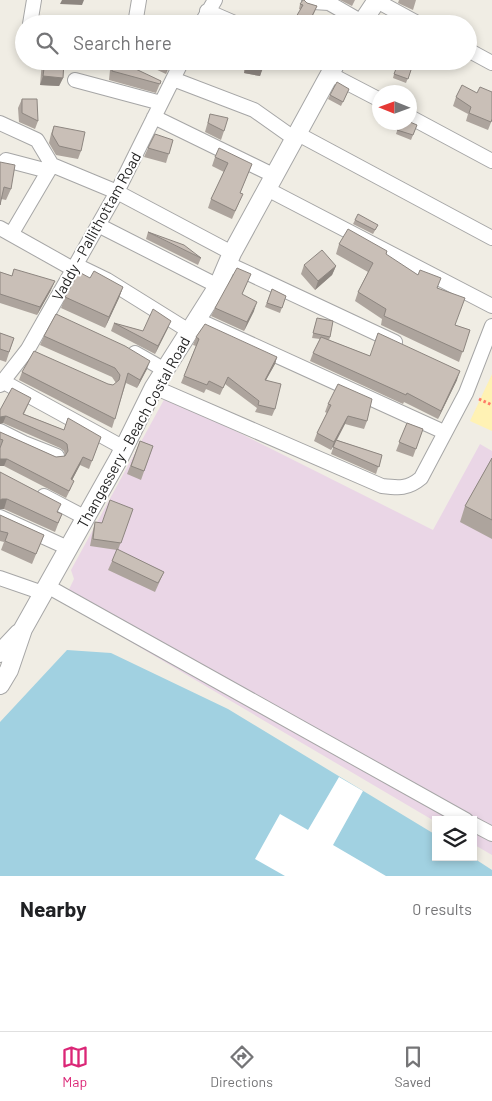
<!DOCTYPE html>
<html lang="en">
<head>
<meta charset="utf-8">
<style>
  :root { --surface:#fff; --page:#f6f6f6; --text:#202124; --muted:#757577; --line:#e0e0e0; --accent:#db2777 }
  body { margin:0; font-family:Barlow,sans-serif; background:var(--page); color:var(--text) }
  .controls { position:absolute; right:15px; bottom:15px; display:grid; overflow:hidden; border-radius:0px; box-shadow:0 2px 8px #0003 }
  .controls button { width:45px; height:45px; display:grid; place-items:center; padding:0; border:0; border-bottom:1px solid var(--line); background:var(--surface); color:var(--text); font:25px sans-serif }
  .compass { position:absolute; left:372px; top:85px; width:45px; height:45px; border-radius:50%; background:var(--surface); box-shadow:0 2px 8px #0003; rotate:271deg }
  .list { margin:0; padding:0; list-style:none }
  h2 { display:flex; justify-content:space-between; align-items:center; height:65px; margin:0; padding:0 20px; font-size:21px }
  h2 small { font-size:16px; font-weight:400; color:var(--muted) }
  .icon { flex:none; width:28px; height:28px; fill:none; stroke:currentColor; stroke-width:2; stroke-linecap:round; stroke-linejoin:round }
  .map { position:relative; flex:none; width:492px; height:876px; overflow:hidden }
  .search { position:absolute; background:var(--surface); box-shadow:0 2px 8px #0003; left:15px; right:15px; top:15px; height:55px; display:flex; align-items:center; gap:12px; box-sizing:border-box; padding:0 18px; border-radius:28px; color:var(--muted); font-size:19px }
  .sheet { height:155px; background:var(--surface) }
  nav { display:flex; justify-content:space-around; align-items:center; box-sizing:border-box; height:70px; border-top:1px solid var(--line); background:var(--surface); font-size:14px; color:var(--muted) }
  nav a { display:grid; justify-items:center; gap:2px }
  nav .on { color:var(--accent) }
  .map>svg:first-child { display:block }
  .industrial { fill:#ead6e6 }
  .sand { fill:#fff2b4 }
  .water { fill:#a1d1e1 }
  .pier { fill:#fff }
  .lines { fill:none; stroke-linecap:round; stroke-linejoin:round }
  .minor-casing { stroke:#a6a6a6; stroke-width:16 }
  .tertiary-casing { stroke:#a6a6a6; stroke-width:20 }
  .path { stroke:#ff7b67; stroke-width:3; stroke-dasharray:2.5 2.5; stroke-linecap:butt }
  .minor { stroke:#fff; stroke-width:14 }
  .tertiary { stroke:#fff; stroke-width:18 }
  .wall { fill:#ada49d }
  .shaded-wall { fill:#8d8680 }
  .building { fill:#c9bfb7; stroke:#8d8680 }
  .labels { text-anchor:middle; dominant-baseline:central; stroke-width:4; stroke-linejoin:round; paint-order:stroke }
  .street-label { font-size:15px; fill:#1f1f1f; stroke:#fff }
</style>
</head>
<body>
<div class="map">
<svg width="492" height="876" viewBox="0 0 492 876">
  <rect width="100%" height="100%" fill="#f0ede4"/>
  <path class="industrial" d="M166,396L433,530L480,444L492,451V855L473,844V820H436V822L63,602L74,579L71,570Z"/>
  <path class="sand" d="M492,374V431L470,421Z"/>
  <path class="water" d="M67,650L111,653L228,709L436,835V857H472L492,870V876H0V722Z"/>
  <path class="pier" d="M339,777L363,791L333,845L386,876H285L255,859L280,814L308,830Z"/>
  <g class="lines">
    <defs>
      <path id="minor" d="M309,0L313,2L329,3L362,22
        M377,1L419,24
        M207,11L237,24
        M30,24L34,0
        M135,24L139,0
        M201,24L215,0
        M468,50L492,63
        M330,74L380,100
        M173,79L254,110L295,139
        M75,80L161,103
        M154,117L275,176
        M410,117L492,161
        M0,123L37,140L52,165L12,233
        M298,134L492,238
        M52,165L117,192L232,253
        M0,167L6,160L48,171
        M267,189L492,306
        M98,225L218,286
        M0,228L73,269
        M76,265L107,280L189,331
        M235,267L395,342
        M196,319L444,432
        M135,353L165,370
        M2,381L124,448
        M0,385L28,349L117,192L182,61
        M154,387L382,486C399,488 408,489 421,478L466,393L492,326
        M0,431L24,443L57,456
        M44,496L86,518
        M0,517L68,548
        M0,578L43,593
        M47,586L466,820
        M473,824L492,834"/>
      <path id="tertiary" d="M361,24L377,0
        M0,653L19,633
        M0,685L9,670L23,629L119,458L154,387L218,286L232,253L337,61"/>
    </defs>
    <use href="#minor" class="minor-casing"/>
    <use href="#tertiary" class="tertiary-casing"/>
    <path class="path" d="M479,399L492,405"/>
    <use href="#minor" class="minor"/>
    <use href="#tertiary" class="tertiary"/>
  </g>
  <path class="wall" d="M340,0H355L352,6Z
    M399,0H416L413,10L398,3Z
    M307,3L317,6L315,11L309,24H298L295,22L301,10L299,9L300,4Z
    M42,61H64L63,78L59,86L40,85Z
    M155,61H172L166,74L153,68Z
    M221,61H264L260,76L244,73V70L220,63Z
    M414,61L406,83L393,78L394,74Z
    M113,62L161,81L156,93L109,80L110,70Z
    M462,85L492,120L488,130L466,121L468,114L453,106L456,97Z
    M349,89L341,106L328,99L330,95Z
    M22,99L38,121L35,129L19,122L18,108Z
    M210,114L224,131L221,140L205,132Z
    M400,122L417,125L411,140L396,134Z
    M54,126L81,151L78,159L56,155L49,143L51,134Z
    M173,140L166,163L144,157L148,148Z
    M215,157L252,164L240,193L239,203L232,219L208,208L211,199L224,172L212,166Z
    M0,162L11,189L6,200L1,199L0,205Z
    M355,220L378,225L373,234L353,224Z
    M148,232L201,258L198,265L146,239Z
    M339,244L387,251L386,255L438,288L455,325L470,330L459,362L381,325L382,319L355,301L358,292L368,272L336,254Z
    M304,265L336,266L332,275L315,290L301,274Z
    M14,269L51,290L37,315L0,303V272L12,276Z
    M90,278L123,287L119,298L105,328L61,308L65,297Z
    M247,283L242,294L254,311L244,331L211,316L215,308Z
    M272,289L286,296L280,313L265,307Z
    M317,318L330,337L329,340L370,356L457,380L438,419L404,402L403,404L310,361L313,353L320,339L312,338Z
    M114,323L143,331L168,328L155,354L111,331Z
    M0,333L14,338L6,362L0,360Z
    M44,336L147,369L137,388L126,383L112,428L19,380L22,372L113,385L116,383L112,377L40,345Z
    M196,337L277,357L275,364L266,380L275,409L272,416L255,412L257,408L225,384L220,395L206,389L204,393L181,383L196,346L193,345Z
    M31,398L24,414L64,430L101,437L89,469L80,465L72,480L71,488L66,498L4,466H0V432L56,457L65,456L64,451L60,448L3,423L0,424V410Z
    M328,404L367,421L364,429L345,424L337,440L382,455L376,474L331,454L334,445L331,450L314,441L317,433L327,413L325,412Z
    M407,423L423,429L413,457L396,451Z
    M140,441L153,446L141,480L127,474Z
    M492,458V539L460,522L465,506Z
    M0,472L58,512L62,514L55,532L4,509H0Z
    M133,509L118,550L164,572L155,592L108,570L117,550L90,546L93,530L95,522L102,523Z
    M0,515L44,535L32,564L1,550L4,542L0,541Z"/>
  <path class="shaded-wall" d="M62,0H84L82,5L60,4Z
    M247,66L263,68L260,76L244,73Z
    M43,76L63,78L59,86L40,85Z
    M336,266L332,275L315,290L318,281Z
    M55,281L51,290L37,315L40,307Z
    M123,287L119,298L105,328L109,317Z
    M257,302L254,311L244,331L247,322Z
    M171,321L168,328L155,354L158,346Z
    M277,357L275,364L262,387L265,380Z
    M150,361L147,369L137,388L140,380Z
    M460,371L457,380L438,419L441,411Z
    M6,416L3,423L0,424V417Z
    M348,416L345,424L331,450L334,442Z
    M83,457L80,465L69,486L71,479Z
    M0,459H7L4,466H0Z
    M2,499H7L4,509H0V500Z"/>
  <path class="building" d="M303,0H304L307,3L317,6L308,24L296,17L303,5L300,4Z
    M220,17L235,24H218Z
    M45,61H64L63,78L43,76Z
    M155,61H171L167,70L154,64Z
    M245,61H264L263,68L247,66V62Z
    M399,61H414L408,79L394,74Z
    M113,62L123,63L161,81L160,84L112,71Z
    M337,82L349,89L343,102L330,95Z
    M462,85L477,93L480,87L492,92V119L491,122L469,113L471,107L456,97Z
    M22,99H37L38,121L22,113Z
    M210,114L228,118L224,131L208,123Z
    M400,122H410L417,125L413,135L397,130Z
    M54,126L85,132L81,151L59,146L52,134Z
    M155,134L173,140L169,154L148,148Z
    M219,148L252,164L240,193L243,194L235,211L211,199L228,163L215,157Z
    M0,162L15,165L11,189L4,187L0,205Z
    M358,214L378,225L375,230L355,220Z
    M348,229L387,251L386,254L418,275L420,270L441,278L437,288L465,298L455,325L470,330L463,352L384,316L386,309L358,292L373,263L339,244Z
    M148,232L184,245L201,258Z
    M322,250L336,266L318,281L304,265Z
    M237,268L251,274L242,294L257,302L247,322L215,308Z
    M14,269L55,281L40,307L0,294V272L12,276Z
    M94,271L123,287L109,317L65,297L79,272L90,278Z
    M272,289L286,296L282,308L267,303Z
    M153,309L171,321L158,346L114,323L143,331Z
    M56,314L125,346L150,361L140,380L128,373L115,419L22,372L34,351L108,384L113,385L119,380L120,375L115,368L44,336Z
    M317,318L333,321L330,337L313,333Z
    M205,324L277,357L265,380L281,384L275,409L258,405L259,401L228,377L223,388L209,381L207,385L184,376L199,339L196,337Z
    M0,333L14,338L9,352L0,349Z
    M378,333L460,371L441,411L407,393L406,395L313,353L321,337L370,356Z
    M338,384L372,399L367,421L348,416L334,442L317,433L331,405L328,404Z
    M12,388L31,398L23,414L64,430L68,418L101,437L92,461L83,457L71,479L74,481L69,491L7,459H0V448L3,440L0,439V432L56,457L65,456L68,451L67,444L63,441L6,416L0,417V410Z
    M407,423L423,429L416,449L399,442Z
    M336,440L382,455L379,467L333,447Z
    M140,441L153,446L144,471L131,466Z
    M492,458V520L465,506Z
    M0,472L61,504L57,512L62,514L58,523L7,499H2L0,500Z
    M110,500L133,509L121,543L93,539L95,522L102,523Z
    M0,515L44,535L36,554L5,541L8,533L0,531Z
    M117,549L164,572L158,583L112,561Z"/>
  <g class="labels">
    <g class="street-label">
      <text transform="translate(96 226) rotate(-61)">Vaddy - Pallithottam Road</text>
      <text transform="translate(133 432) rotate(-61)">Thangassery - Beach Costal Road</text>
    </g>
  </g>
</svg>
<div class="controls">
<button><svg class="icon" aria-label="layers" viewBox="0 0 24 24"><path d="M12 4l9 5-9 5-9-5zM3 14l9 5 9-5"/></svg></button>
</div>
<svg class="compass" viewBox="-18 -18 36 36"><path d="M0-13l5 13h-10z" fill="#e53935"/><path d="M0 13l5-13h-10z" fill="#757577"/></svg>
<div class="search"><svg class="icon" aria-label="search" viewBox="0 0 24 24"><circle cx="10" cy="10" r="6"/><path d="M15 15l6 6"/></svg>Search here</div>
</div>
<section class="sheet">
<h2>Nearby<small>0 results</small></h2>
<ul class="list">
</ul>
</section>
<nav>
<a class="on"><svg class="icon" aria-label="map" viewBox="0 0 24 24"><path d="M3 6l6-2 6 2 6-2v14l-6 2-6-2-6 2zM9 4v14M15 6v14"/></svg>Map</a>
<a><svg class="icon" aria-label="directions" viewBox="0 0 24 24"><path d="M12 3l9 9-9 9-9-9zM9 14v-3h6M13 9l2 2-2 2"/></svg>Directions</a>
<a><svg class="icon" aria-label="saved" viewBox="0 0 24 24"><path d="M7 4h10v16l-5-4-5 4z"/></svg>Saved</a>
</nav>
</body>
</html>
